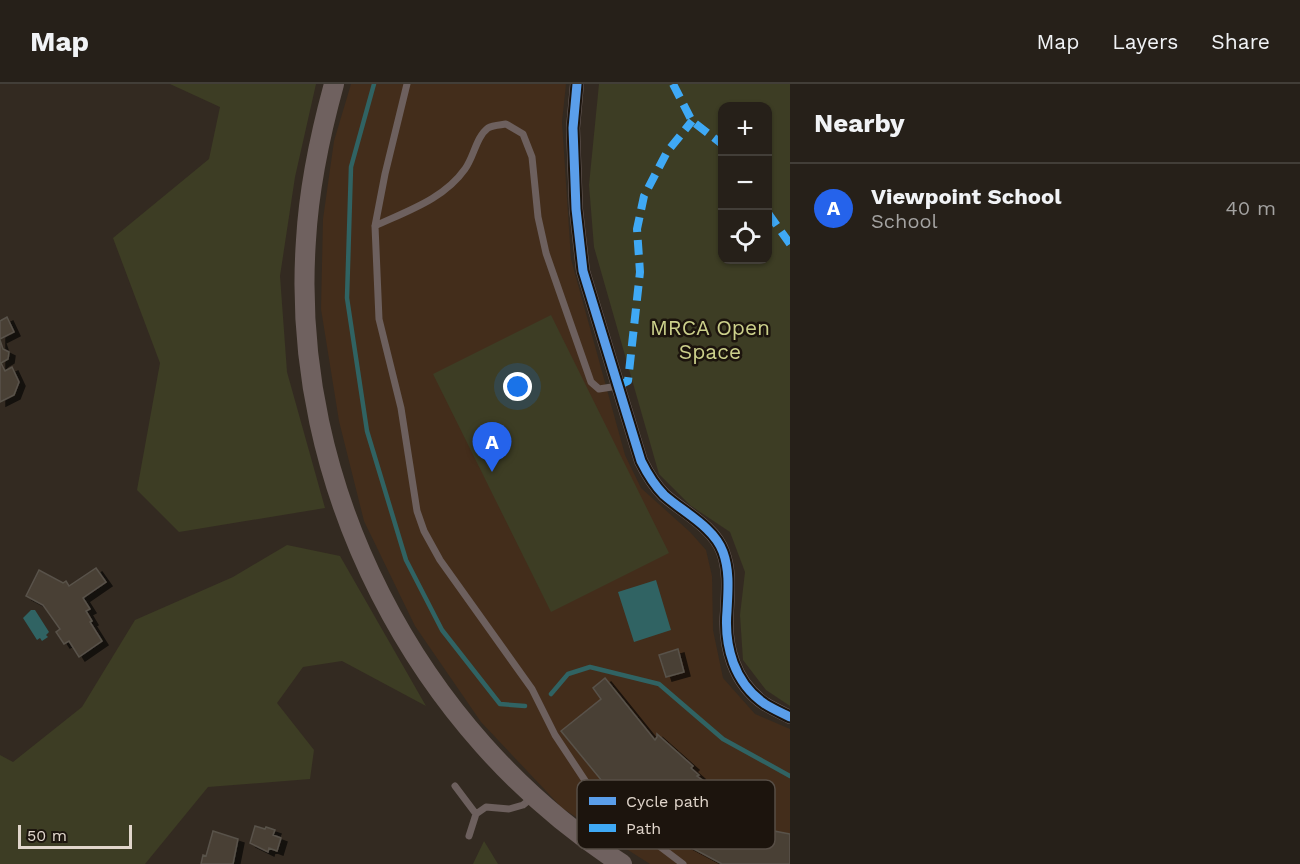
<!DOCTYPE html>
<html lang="en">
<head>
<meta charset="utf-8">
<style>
  :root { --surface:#262019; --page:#2e2822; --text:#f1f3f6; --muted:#a4a3a2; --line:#423e38; --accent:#2563eb }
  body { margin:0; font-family:"Work Sans",sans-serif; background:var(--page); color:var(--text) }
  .controls { position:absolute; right:18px; top:18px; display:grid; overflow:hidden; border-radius:12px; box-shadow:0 2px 4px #0004 }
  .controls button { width:54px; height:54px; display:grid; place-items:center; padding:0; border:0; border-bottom:2px solid var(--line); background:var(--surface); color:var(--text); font:30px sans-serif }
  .scale { position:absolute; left:18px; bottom:15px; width:114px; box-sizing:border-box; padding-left:6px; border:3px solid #e1d6cc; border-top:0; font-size:16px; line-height:21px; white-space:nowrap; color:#e1d6cc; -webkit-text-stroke:4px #1c140d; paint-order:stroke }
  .you { position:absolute; left:518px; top:303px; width:21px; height:21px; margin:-15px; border:4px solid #fff; border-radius:50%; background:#1a73e8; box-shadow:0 0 0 9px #1a73e833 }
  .badge { display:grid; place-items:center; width:39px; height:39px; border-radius:50%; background:var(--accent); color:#fff; font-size:20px; font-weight:700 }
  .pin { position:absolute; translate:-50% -50px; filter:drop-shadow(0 2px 3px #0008) }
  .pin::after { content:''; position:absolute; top:32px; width:21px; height:18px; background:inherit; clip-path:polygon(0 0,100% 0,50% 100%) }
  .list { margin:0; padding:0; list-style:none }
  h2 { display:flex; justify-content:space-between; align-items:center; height:78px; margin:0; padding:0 24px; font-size:26px }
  h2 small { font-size:20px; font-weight:400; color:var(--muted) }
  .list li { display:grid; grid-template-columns:39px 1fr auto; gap:18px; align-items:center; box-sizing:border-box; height:90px; padding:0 24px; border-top:2px solid var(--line) }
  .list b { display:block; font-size:22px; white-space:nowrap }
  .list p { margin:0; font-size:20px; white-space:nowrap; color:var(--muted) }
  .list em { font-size:20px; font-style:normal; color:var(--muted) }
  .icon { flex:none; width:33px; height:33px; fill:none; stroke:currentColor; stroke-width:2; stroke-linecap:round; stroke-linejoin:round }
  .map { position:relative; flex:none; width:790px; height:780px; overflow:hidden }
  header { display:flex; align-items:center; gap:36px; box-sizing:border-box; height:84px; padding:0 30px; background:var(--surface); border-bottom:2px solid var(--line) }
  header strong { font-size:28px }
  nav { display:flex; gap:33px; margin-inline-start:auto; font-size:21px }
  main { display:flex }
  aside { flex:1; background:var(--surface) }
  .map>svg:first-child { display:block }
  .built { fill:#432d1b }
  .green { fill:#3d3d24; fill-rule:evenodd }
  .water { fill:#306363 }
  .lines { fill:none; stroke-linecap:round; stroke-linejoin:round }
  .stream { stroke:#306363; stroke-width:4.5 }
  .building { fill:#494036; stroke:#59524a; stroke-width:1.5; filter:url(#shadow) }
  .service { stroke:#6d605e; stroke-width:7 }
  .minor { stroke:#6d605e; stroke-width:14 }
  .secondary { stroke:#6f615f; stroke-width:20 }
  .quiet { stroke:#3fa9f5; stroke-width:8; stroke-dasharray:15 8; stroke-linecap:butt }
  .cycleway-casing { stroke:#1c140d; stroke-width:13 }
  .cycleway { stroke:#5a9eea; stroke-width:9 }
  .labels { text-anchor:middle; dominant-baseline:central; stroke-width:5; stroke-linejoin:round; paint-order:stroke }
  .park-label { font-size:21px; fill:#ccd08b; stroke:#1c140d }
  .key { fill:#1c140d; stroke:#574e46; stroke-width:1.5 }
  .key-label { font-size:16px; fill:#e1d6cc }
</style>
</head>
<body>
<header>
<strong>Map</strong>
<nav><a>Map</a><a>Layers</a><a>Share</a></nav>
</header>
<main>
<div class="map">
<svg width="790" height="780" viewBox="0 0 790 780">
  <defs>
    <filter id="shadow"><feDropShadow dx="6" dy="4" stdDeviation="0" flood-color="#0009"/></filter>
  </defs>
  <rect width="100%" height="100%" fill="#332a21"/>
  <path class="built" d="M351,0H566L562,38L571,175L625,371L641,404L690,448L706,466L712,492L713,546L723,594L755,630L790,645V780H650L562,724L481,638L415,542L364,437L339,337L321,225L323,135L334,57Z"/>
  <path class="green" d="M170,0H316L295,93L280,192L287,288L325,424L179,448L137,406L160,279L113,154L209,75L220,23Z
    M599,0H790V622L766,606L743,576L740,531L745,488L730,448L691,422L659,390L594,163L589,101ZM722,22H768V176H722Z
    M551,231L669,469L551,528L433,290Z
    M287,461L340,472L426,622L342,577L303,583L277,619L314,666L310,695L208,703L145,780H0V671L13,678L82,623L135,536L233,493Z
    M484,757L498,780H473Z"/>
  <path class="water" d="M656,496L671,546L634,558L618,508Z
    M31,526H35L49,548L46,551L48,553L42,557L40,554L37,556L23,534Z"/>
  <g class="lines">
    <path class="stream" d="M374,0L351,83L347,214L367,347L406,476L442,546L500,620L525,622
      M551,610L568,590L590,583L659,600L723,655L790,692"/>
  </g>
  <path class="building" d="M7,233L14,248L0,255V237Z
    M0,256L3,265L9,268L8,275L1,279L5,287L12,283L19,298L14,311L0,318Z
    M96,484L106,498L83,514L90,525L86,527L92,537L90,538L102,557L79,573L69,557L64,560L56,548L60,545L43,521L26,512L39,486L63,499L66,497L69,502Z
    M678,565L684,588L666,593L659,571Z
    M605,594L655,656L657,653V650L693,682L691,684L699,691L697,692L704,697L676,725L684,729L687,724L694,728L700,716L753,743L790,750V780H722L679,757L665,753L678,736L670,732L660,742L603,706L607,703L561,647L601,615L593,604Z
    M255,742L265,745L266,743L275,746L273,751L281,754L277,767L269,764L268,768L250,759Z
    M213,747L238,755L233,780H201L203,771L206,772Z"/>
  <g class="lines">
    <path class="service" d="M407,0L385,90L375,142L379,235L401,324L417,427L424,447L440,476L532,605L555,651L590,704L609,724L683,780
      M375,142C407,127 444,115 465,85C474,73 476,53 488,44C493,41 501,41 506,40L523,50L532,73L538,133L546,169L591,298L599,305L618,302
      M455,702L476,730
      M469,752L476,730L486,723L509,725L523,721L533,713"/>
    <path class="minor" d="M577,0L573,44L576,125L583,187L641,377C647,389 654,401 664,411C683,428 714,443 723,468C730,487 728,507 727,527C724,562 734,599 765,620C773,625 782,629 790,633"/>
    <path class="secondary" d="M334,0C320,51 309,103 306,156C289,400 416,648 622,780"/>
    <path class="quiet" d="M673,0L692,37L722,60
      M768,129L790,160
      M618,302L628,297L640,188L637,145L644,112L667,68L692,37"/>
    <defs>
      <path id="cycleway" d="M577,0L573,44L576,125L583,187L641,377C647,389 654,401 664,411C683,428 714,443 723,468C730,487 728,507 727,527C724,562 734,599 765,620C773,625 782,629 790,633"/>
    </defs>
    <use href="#cycleway" class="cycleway-casing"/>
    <use href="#cycleway" class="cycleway"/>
  </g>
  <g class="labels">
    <g class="park-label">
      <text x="710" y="243">MRCA Open<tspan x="710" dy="24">Space</tspan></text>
    </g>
  </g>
  <rect x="577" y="696" width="198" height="69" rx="9" class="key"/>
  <rect x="589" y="713" width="27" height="8" fill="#5a9eea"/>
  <rect x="589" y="740" width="27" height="8" fill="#3fa9f5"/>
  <g class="key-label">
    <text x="626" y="723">Cycle path</text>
    <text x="626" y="750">Path</text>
  </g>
</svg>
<div class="controls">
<button>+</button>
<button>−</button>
<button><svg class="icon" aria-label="locate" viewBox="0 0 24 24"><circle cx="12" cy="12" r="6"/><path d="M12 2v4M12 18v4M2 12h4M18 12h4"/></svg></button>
</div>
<div class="scale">50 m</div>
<div class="you"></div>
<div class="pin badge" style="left:492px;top:388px">A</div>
</div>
<aside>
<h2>Nearby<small></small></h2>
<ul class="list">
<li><span class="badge">A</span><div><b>Viewpoint School</b><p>School</p></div><em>40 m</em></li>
</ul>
</aside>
</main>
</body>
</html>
